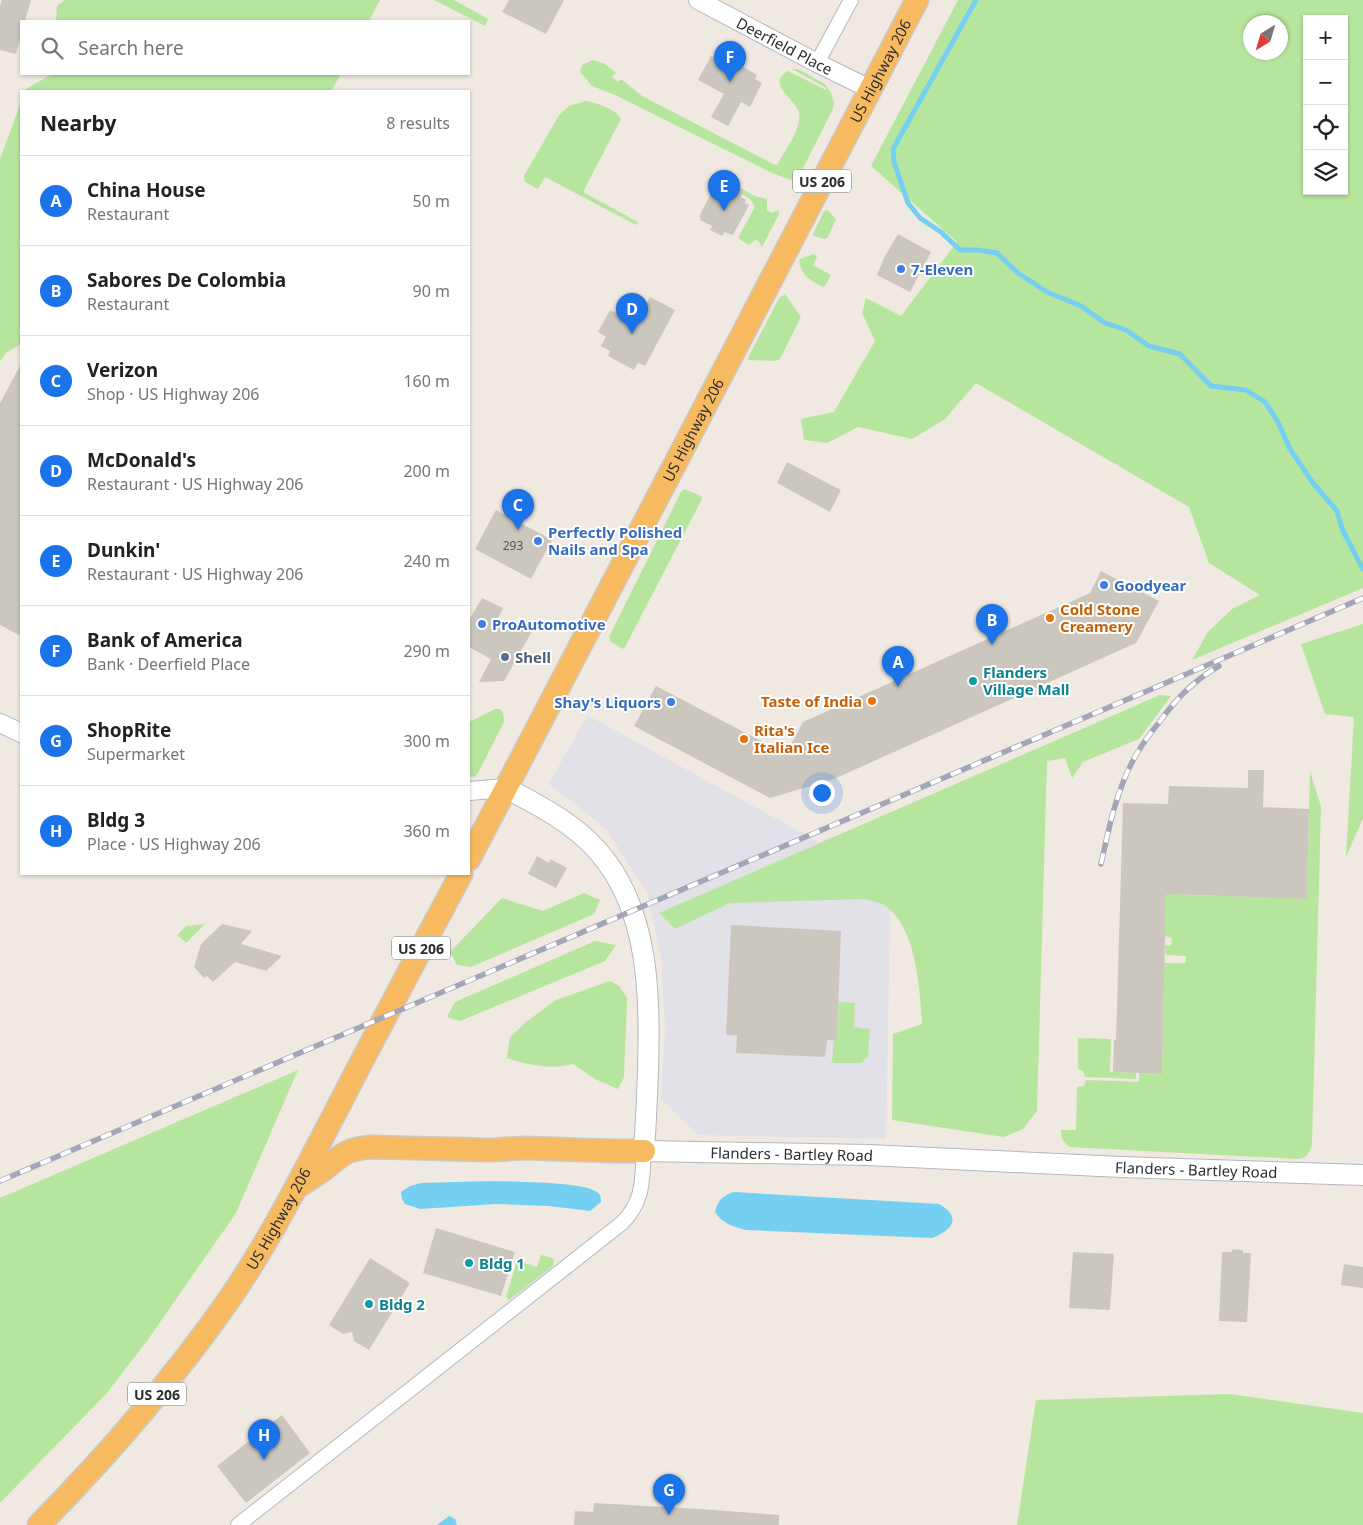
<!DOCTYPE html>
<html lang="en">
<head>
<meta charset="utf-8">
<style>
  :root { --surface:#fff; --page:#f2f2f2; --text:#222; --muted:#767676; --line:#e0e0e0; --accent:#1a73e8 }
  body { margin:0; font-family:"Noto Sans",sans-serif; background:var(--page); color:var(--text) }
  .controls { position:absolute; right:15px; top:15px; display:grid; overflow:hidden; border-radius:0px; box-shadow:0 1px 4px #0004 }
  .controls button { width:45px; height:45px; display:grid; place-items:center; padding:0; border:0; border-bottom:1px solid var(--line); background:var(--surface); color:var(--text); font:25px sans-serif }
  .compass { position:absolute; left:1243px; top:15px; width:45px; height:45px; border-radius:50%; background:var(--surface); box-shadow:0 1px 4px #0004; rotate:217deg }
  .you { position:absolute; left:821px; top:792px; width:18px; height:18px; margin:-12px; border:4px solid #fff; border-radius:50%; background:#1a73e8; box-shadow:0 0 0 8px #1a73e833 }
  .badge { display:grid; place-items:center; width:32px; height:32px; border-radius:50%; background:var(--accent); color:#fff; font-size:16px; font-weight:700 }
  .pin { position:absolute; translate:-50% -41px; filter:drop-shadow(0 1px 2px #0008) }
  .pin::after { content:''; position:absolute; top:26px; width:18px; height:15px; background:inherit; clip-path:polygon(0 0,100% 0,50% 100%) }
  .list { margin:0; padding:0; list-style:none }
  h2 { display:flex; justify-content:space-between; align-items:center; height:65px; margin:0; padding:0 20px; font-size:21px }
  h2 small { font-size:16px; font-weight:400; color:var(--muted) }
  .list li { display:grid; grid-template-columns:32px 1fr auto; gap:15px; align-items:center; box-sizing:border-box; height:90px; padding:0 20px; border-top:1px solid var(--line) }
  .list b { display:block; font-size:19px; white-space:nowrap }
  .list p { margin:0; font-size:16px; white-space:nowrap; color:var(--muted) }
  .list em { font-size:16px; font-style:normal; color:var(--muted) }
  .icon { flex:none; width:28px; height:28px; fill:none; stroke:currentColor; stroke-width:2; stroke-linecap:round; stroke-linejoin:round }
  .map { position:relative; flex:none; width:1363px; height:1525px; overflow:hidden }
  .search { position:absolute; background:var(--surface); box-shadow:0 1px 4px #0004; left:20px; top:20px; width:450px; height:55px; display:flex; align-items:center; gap:12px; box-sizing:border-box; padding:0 18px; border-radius:0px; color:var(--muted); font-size:19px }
  .panel { position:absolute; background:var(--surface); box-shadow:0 1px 4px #0004; left:20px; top:90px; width:450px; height:785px; border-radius:0px }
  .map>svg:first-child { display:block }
  .industrial { fill:#e3e1e8 }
  .green { fill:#b6e59e; fill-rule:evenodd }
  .water { fill:#75cff0 }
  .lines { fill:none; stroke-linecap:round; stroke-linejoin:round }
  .stream { stroke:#75cff0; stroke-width:5 }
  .building { fill:#cbc7bf }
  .minor-casing { stroke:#b4b7c1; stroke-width:16 }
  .tertiary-casing { stroke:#b4b7c1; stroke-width:20 }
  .secondary-casing { stroke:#b4b7c1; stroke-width:22 }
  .trunk-casing { stroke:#c9c9c9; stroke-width:25 }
  .minor { stroke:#fff; stroke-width:14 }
  .tertiary { stroke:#fff; stroke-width:18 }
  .secondary { stroke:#fff; stroke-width:20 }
  .trunk { stroke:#f8ba60; stroke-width:22 }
  .rail-casing { stroke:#a3a6b8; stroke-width:5.5 }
  .rail { stroke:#fff; stroke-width:4; stroke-dasharray:11; stroke-linecap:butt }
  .shop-dot { fill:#3f7fe0; stroke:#fff; stroke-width:2 }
  .food-dot { fill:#e8710a; stroke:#fff; stroke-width:2 }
  .service-dot { fill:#5c6f8a; stroke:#fff; stroke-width:2 }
  .culture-dot { fill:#0f9aa8; stroke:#fff; stroke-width:2 }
  .labels { text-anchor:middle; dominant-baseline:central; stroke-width:4; stroke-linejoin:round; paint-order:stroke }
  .number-label { font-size:12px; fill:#555452 }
  .shield { fill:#fff; stroke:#6d6d6d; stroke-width:1 }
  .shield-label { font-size:14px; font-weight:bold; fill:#2e2e2e }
  .street-label { font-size:15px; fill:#2e2e2e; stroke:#fff }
  .shop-label { font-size:15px; font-weight:bold; fill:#366cbe; stroke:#fff; text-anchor:start }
  .food-label { font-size:15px; font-weight:bold; fill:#c56008; stroke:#fff; text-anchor:start }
  .service-label { font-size:15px; font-weight:bold; fill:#4e5e75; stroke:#fff; text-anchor:start }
  .culture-label { font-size:15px; font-weight:bold; fill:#0d838f; stroke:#fff; text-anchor:start }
</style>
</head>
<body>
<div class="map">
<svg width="1363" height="1525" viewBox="0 0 1363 1525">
  <rect width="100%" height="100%" fill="#efe9e1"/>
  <path class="industrial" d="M587,715L819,842L892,813L886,1139L698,1135L661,1099L665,1027L661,958L647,892L606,829L549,784Z"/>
  <path class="green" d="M65,0H380L369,21H56L57,6Z
    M434,0H454L488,19L485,26Z
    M958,0H1363V588L1192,660L1208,632L1232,609L1260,595L1209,563L1189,507L976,383L945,419L912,439L858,427L827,443L804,440L801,419L834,412L875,341L862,313L866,298L901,316L957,242L871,166ZM1307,19H1344V191H1307ZM1250,22H1280V52H1250Z
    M593,60L605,64L616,73L612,77L618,82L621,79L642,96L775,165L778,164C785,149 802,129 799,113C796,99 765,84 788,71L826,90V88L792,69H798L825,84L831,93L834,102L833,109L799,176L791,180L772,173L615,95L592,86L580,72L582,65Z
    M52,74H341L331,91H25L26,89Z
    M586,101C597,103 616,109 621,119L583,192L638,222L636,225L545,177L538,189L525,182L524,176L559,115L569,106Z
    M21,102V344L6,353L0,361V159Z
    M744,190L754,196L767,199V210L772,213L779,210V214L762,247L759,242L756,239L749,245L738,238L755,207L750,199L742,194Z
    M827,210L836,219L828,237L825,239L814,236L813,234L824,211Z
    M814,254L817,257L813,265L831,275L825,286L823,287C810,280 802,276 799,261L800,259Z
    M785,294L801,317L780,359L775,361L748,360V358L779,298Z
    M684,489L701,496L702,499L625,647L623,649L611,642L609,637L681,492Z
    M1363,624V818L1346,857L1354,717L1325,714L1301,644Z
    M1160,695L1171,696L1139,739L1083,762L1072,778L1065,758L1047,761L1037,1111L1023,1129L1004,1137L892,1120L893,1034L922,1024C920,989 916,925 884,905C879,902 871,901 865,899L730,903L675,929L659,913Z
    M495,709H500L503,712L504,722L478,773L475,776L469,777V722Z
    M1310,771L1321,807L1312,1145C1309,1153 1307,1158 1298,1159L1069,1147L1062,1139L1061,1130H1076L1077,1087L1084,1086L1086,1080L1139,1082V1073L1162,1074L1164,963H1186V956L1166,955L1165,945L1171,946L1172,938L1165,936L1166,889L1182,895L1307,898Z
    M584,893L600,900L594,914L471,967L457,965L450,952L502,898L543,911Z
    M205,924L186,943L177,935L186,926Z
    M595,941L616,945L605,961L460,1021L447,1017L455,1002Z
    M610,981L619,986L627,998L624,1077L618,1089L595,1079L573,1064C552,1070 527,1065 507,1058L510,1037L526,1022L556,1000Z
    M839,1002L855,1003L854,1027L870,1029L868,1057L861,1063H832L834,1041H837Z
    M1078,1038L1111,1039L1110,1072L1136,1073V1079L1085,1077L1083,1071L1078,1069Z
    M298,1070L236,1213L147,1341L106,1394L0,1503V1198Z
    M541,1255L552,1258L554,1260L553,1266L509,1300L506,1297L517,1261L537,1267Z
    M1230,1394L1363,1413V1525H1017L1036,1400Z"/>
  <path class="water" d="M492,1181C514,1182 581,1181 597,1192C601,1195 601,1198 601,1202L590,1211L549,1206L496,1204L420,1209L405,1204L402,1199L401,1192L410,1186L421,1183Z
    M734,1192L939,1204C962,1217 953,1230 932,1238L745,1230C732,1226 722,1223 715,1212C718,1200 722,1196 734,1192Z
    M449,1516L455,1519L457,1525H437Z"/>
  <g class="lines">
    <path class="stream" d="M976,0L893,149L894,162L908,203L920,218L941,232L960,250H977L997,253L1018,273L1047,292L1081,306L1105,323L1126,330L1149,346L1180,354L1211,386L1246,390L1265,402L1278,422L1290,449L1313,483L1337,511L1343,531L1363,569"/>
  </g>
  <path class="building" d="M2,0H31L25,21H21V35L16,54L0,50V6Z
    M509,0H564L546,34L502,12Z
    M711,56L734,68L737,63L757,75L755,79L762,83L750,107L741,102L728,126L711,117L724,94L698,80Z
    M719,177L744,190L741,197L746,200L745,203L749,205L733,235L724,232L722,236L710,230L712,226L700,220L701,218L699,217Z
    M898,234L931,252L910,292L877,275L884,258Z
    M650,297L675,310L645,366L638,363L634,370L608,356L610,351L601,346L606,337L598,332L610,310L618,314L622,307L640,316Z
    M21,364V636L0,625V403Z
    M787,462L841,490L830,512L777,483Z
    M496,510L552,540L531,579L475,549Z
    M1101,571L1159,601L1136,643L834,779L770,798L634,726L656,686L786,754L803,722L1090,593Z
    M482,598L503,608L495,625L536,624L504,681L479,682L491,659L469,647V620Z
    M1248,770H1264L1263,807L1309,809L1307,899L1166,894L1162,1074L1113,1072L1114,1040H1116L1123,803L1168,804L1169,786L1248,788Z
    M537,856L549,863L550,859L567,868L556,888L528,874Z
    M222,924L252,931L241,944L282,956L266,971L235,962L213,982L207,976L204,978L194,967L201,944Z
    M731,925L841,931L837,1041L827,1040L825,1057L736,1053L737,1035H726Z
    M436,1228L515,1252L501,1296L423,1273Z
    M1233,1249L1243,1250V1253H1251L1247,1322L1219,1321L1222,1252H1231Z
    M1073,1252L1114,1254L1110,1310L1069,1308Z
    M370,1258L410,1283L369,1350L354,1341L352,1332L343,1334L329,1325Z
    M1344,1264L1363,1267V1288L1341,1285Z
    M282,1415L310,1453L246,1503L217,1466Z
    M594,1503L700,1509L779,1515V1525H574L575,1511L593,1512Z"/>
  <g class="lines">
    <defs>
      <path id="minor" d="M817,63L851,0
        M238,1525L622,1223C644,1201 642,1180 644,1151"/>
      <g id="tertiary">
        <path id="s1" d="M698,0L817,63L870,89"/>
        <path d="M0,723L21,733"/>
        <path d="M469,791L506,788"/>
      </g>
      <g id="secondary">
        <path id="s2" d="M506,788C538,805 572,822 597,850C650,909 650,996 648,1071C647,1098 646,1124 644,1151L868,1155L1121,1167L1363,1175"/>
      </g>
      <g id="trunk">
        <path id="s3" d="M469,859L917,0"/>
        <path d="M298,1186C308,1180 319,1174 328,1166C344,1153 349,1149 370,1147L490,1150L525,1148L613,1151H644"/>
        <path id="s4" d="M39,1525C107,1456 170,1383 226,1304C268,1244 301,1178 335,1113C376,1033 419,953 461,874"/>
      </g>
    </defs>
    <use href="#minor" class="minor-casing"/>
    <use href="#tertiary" class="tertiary-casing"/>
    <use href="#secondary" class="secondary-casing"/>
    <use href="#trunk" class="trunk-casing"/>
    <use href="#minor" class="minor"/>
    <use href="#tertiary" class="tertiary"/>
    <use href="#secondary" class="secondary"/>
    <use href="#trunk" class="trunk"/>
    <defs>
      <path id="rail" d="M1101,864C1109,827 1117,788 1136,755C1143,743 1152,731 1161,720C1176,699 1196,679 1219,666
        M0,1181L1154,688L1363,598"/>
    </defs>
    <use href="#rail" class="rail-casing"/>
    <use href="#rail" class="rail"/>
  </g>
  <g class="shop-dot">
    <circle cx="901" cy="269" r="5"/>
    <circle cx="538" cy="541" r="5"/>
    <circle cx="1104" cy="585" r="5"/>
    <circle cx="482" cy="624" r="5"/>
    <circle cx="671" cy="702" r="5"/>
  </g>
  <g class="food-dot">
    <circle cx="1050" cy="618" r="5"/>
    <circle cx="872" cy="701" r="5"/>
    <circle cx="744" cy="739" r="5"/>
  </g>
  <circle class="service-dot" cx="505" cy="657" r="5"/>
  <g class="culture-dot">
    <circle cx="973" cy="681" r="5"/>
    <circle cx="469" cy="1263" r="5"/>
    <circle cx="369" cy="1304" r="5"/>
  </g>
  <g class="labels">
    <g class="number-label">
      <text x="513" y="545">293</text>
    </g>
    <g class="shield">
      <rect x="793" y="169.5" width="58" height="23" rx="4"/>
      <rect x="392" y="936.5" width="58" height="23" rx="4"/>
      <rect x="128" y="1382.5" width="58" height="23" rx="4"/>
    </g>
    <g class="shield-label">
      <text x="822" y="181">US 206</text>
      <text x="421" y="948">US 206</text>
      <text x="157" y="1394">US 206</text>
    </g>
    <g class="street-label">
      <text stroke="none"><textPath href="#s1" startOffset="98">Deerfield Place</textPath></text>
      <text stroke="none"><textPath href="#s3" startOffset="889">US Highway 206</textPath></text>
      <text stroke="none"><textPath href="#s3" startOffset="484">US Highway 206</textPath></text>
      <text stroke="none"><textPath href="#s2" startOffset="571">Flanders - Bartley Road</textPath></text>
      <text stroke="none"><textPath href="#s2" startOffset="976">Flanders - Bartley Road</textPath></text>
      <text stroke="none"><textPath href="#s4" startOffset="390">US Highway 206</textPath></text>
    </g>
    <g class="shop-label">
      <text x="911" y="269">7-Eleven</text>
      <text x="548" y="532">Perfectly Polished<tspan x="548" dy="17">Nails and Spa</tspan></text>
      <text x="1114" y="585">Goodyear</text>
      <text x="492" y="624">ProAutomotive</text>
      <text x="661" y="702" text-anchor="end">Shay's Liquors</text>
    </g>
    <g class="food-label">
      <text x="1060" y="609">Cold Stone<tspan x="1060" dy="17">Creamery</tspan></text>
      <text x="862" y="701" text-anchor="end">Taste of India</text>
      <text x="754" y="730">Rita's<tspan x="754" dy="17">Italian Ice</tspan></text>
    </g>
    <g class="service-label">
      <text x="515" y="657">Shell</text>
    </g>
    <g class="culture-label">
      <text x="983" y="672">Flanders<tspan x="983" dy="17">Village Mall</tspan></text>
      <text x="479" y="1263">Bldg 1</text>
      <text x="379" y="1304">Bldg 2</text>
    </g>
  </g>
</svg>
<div class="controls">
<button>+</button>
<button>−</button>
<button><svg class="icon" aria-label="locate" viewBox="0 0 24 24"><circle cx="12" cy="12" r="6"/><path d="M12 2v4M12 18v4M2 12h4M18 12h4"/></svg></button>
<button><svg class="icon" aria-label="layers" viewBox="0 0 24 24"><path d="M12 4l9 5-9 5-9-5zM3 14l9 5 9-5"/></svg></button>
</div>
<svg class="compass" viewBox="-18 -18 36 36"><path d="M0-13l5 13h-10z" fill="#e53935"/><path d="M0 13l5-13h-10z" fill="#767676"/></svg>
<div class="you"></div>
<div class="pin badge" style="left:898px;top:687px">A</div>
<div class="pin badge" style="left:992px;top:645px">B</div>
<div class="pin badge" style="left:518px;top:530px">C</div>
<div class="pin badge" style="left:632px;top:334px">D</div>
<div class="pin badge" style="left:724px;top:211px">E</div>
<div class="pin badge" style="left:730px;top:82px">F</div>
<div class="pin badge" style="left:669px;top:1515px">G</div>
<div class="pin badge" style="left:264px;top:1460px">H</div>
<div class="search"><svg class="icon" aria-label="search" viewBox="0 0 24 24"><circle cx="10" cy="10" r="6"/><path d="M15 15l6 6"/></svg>Search here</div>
<section class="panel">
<h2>Nearby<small>8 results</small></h2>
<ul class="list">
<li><span class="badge">A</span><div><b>China House</b><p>Restaurant</p></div><em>50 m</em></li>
<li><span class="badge">B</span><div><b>Sabores De Colombia</b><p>Restaurant</p></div><em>90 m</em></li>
<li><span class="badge">C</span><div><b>Verizon</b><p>Shop · US Highway 206</p></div><em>160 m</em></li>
<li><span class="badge">D</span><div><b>McDonald's</b><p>Restaurant · US Highway 206</p></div><em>200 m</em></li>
<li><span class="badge">E</span><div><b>Dunkin'</b><p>Restaurant · US Highway 206</p></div><em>240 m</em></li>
<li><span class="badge">F</span><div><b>Bank of America</b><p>Bank · Deerfield Place</p></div><em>290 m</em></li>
<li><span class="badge">G</span><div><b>ShopRite</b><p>Supermarket</p></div><em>300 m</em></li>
<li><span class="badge">H</span><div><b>Bldg 3</b><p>Place · US Highway 206</p></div><em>360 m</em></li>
</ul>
</section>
</div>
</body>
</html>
